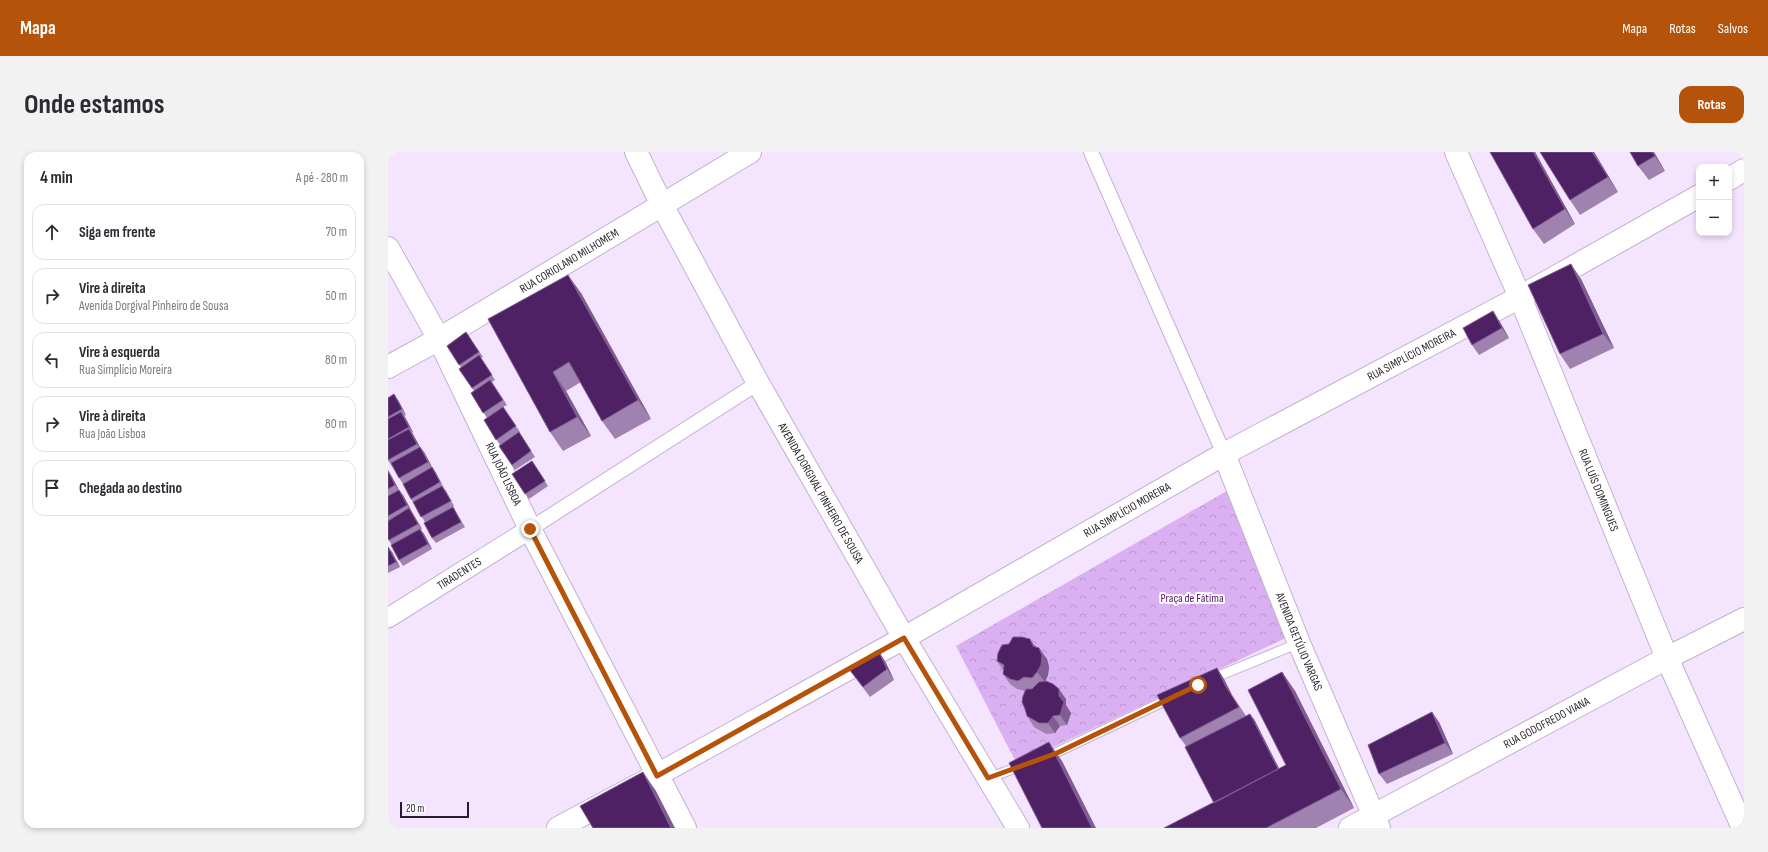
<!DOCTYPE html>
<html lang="pt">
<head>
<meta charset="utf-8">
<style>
  :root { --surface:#fff; --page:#f2f2f3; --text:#2b2b33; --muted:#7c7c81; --line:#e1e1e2; --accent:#b45309 }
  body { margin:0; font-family:"Sofia Sans Condensed",sans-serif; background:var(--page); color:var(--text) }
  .controls { position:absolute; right:12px; top:12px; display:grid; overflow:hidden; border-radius:8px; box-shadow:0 2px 6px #0003 }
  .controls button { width:36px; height:36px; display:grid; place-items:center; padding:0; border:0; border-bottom:1px solid var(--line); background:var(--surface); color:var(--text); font:20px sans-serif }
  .scale { position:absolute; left:12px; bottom:10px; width:69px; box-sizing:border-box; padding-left:4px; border:2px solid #261f2a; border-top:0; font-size:11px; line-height:14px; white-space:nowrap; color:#261f2a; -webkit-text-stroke:3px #fff; paint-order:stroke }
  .stop { position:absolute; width:12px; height:12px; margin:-9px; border:3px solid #b45309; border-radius:50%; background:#fff }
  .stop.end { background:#b45309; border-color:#fff; box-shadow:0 1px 4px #0008 }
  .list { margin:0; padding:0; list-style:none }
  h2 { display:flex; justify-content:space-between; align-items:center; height:52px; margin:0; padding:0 16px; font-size:17px }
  h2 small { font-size:13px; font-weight:400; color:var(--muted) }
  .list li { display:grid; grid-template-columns:26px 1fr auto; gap:12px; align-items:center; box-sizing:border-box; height:56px; margin:0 8px 8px; padding:0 8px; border:1px solid var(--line); border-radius:12px }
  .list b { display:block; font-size:15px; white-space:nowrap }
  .list p { margin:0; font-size:13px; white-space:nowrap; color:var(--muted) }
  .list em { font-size:13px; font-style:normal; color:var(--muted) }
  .icon { flex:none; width:22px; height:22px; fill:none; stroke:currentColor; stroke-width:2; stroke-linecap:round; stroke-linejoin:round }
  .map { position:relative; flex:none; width:1356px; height:676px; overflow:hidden; border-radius:12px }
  header { display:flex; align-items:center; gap:24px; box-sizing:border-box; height:56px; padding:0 20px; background:var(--accent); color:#fff }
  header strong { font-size:19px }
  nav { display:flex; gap:22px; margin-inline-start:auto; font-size:14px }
  .intro { display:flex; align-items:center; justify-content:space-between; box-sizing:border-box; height:96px; padding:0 24px }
  h1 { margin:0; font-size:28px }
  .button { padding:10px 18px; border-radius:12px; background:var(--accent); color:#fff; font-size:14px; font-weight:700 }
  main { display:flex; gap:24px; padding:0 24px }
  aside { flex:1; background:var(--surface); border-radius:12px; box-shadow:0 2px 6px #0003 }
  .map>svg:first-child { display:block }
  .park { fill:url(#park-crowns) }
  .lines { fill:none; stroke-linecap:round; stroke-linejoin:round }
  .service-casing { stroke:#c3b1cf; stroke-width:11 }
  .pedestrian-casing { stroke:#c3b1cf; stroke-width:16 }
  .minor-casing { stroke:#c3b1cf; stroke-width:21 }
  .tertiary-casing { stroke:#c3b1cf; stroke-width:24 }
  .secondary-casing { stroke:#c3b1cf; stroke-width:24 }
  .primary-casing { stroke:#c3b1cf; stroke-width:24 }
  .service { stroke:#fff; stroke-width:9 }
  .pedestrian { stroke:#fff; stroke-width:14 }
  .minor { stroke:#fff; stroke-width:19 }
  .tertiary { stroke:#fff; stroke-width:22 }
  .secondary { stroke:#fff; stroke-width:22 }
  .primary { stroke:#fff; stroke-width:22 }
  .wall { fill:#a082b0 }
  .shaded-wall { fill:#7f5c91 }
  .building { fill:#4d2163; stroke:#7f5c91 }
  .route { stroke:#b45309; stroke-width:5 }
  .labels { text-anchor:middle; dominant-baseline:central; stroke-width:4; stroke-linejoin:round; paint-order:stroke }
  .street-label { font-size:12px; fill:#261f2a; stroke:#fff }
  .park-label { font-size:12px; fill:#51126c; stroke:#fff }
</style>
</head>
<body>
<header>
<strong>Mapa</strong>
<nav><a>Mapa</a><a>Rotas</a><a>Salvos</a></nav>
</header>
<div class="intro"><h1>Onde estamos</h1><a class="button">Rotas</a></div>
<main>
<aside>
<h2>4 min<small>A pé · 280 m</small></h2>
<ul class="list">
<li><svg class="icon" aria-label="ahead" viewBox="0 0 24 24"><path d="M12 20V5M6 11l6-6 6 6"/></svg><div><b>Siga em frente</b></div><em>70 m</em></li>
<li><svg class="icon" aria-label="right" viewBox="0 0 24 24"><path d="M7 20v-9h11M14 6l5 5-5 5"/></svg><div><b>Vire à direita</b><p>Avenida Dorgival Pinheiro de Sousa</p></div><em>50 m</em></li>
<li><svg class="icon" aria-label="left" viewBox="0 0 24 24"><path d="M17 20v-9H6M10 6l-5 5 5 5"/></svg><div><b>Vire à esquerda</b><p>Rua Simplício Moreira</p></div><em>80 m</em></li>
<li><svg class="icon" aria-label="right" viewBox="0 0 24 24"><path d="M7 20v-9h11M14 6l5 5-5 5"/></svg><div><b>Vire à direita</b><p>Rua João Lisboa</p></div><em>80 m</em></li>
<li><svg class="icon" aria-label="arrive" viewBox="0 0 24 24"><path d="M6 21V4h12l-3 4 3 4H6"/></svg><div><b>Chegada ao destino</b></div></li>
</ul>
</aside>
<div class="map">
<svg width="1356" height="676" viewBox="0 0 1356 676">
  <defs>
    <pattern id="park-crowns" width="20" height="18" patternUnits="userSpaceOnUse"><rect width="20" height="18" fill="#dab0f2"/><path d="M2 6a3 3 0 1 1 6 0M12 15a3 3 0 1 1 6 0" fill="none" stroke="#bb97d0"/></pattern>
  </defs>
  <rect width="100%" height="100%" fill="#f4e4fd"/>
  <path class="park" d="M844,336L902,484L629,612L568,494Z"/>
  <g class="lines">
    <defs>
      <path id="service" d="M823,527L911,491
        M659,605L783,546
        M601,626L635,613"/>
      <path id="pedestrian" d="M703,0L836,302
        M142,377L370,231"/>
      <g id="minor">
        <path id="s1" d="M0,466L142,377"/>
      </g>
      <g id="tertiary">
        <path d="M1341,27L1356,18"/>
        <path id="s2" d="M0,96L51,187L142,377L297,676"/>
        <path d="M1132,145L1311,44"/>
        <path id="s3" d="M0,215L51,187L362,0"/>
        <path id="s4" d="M836,302L911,491L991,676"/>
        <path d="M1279,506L1356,467"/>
      </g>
      <g id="secondary">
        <path id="s5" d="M248,0L274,53L370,231L516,486L630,676"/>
        <path id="s6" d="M170,676L269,623L516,486L836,302L1132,145"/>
        <path id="s7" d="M962,676L1279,506"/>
      </g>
      <g id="primary">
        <path id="s8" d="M1068,0L1132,145L1279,506L1355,676"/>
      </g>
    </defs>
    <use href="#service" class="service-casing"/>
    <use href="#pedestrian" class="pedestrian-casing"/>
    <use href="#minor" class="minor-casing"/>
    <use href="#tertiary" class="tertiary-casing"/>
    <use href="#secondary" class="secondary-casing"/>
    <use href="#primary" class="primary-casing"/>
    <use href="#service" class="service"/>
    <use href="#pedestrian" class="pedestrian"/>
    <use href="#minor" class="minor"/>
    <use href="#tertiary" class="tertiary"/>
    <use href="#secondary" class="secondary"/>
    <use href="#primary" class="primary"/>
  </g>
  <path class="wall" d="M1102,0H1147L1187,72L1156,92L1145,77Z
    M1152,0H1206L1230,40L1192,63L1182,48Z
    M1242,0H1266L1277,19L1261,28L1250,14Z
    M1193,127L1226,196L1182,217L1172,202Z
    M193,141L263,267L227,287L214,269L193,230L178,239L203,284L175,299L162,280L100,167Z
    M1112,170L1121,186L1091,203L1084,193Z
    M78,180L95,205L93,206L107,228L104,230L119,253L115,255L132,280H131L147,305L127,318L111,294L112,293L96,268L99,266L83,241L86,239L71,217L73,215L59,194Z
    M0,246L10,248L18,263L16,264L25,280L24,281L32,295L36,300L44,315L15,332L0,308Z
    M144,309L160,334L141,347L124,322Z
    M44,315L48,321L55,336L66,354L65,355L77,375L48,391L44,386L37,370L23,347Z
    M0,318L11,338L0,344Z
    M15,343L23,358L34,377L32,378L36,382L44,397L15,414L11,408L4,393L0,387V344Z
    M0,395L4,400L12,415L0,421Z
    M621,492L647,495L659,507L661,515L660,523L657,530L678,547V554L683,561L679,573L672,574L667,581L658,582L646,575L639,564L637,539L629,537L622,532L615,522V518L609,509Z
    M497,509L506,528L482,545L461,517Z
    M829,516L836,527L844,543L858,564L866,567L891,617L898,613L894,520L907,539L966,656L928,676H776L826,651L798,594L792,586Z
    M1051,570L1065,602L999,632L991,622Z"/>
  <path class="shaded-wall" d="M1145,0H1147L1187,72L1177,57Z
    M1204,0H1206L1230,40L1220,25Z
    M1264,0H1266L1277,19L1267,4Z
    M1183,112L1193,127L1226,196L1215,182Z
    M180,123L193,141L263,267L250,248Z
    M1105,159L1112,170L1121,186L1114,176Z
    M165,220L178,239L203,284L189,265Z
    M6,242L10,248L18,263L14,257Z
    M13,260L17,265L25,280L21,275Z
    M21,277L25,282L33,297L29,292Z
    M32,295L36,300L44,315L40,310Z
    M44,315L48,321L56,336L52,330Z
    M0,318L3,323L11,338L7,333Z
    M54,334L58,339L66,354Z
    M11,338L15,343L23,358L19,353Z
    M21,356L25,362L34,377L30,372Z
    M32,377L36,382L44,397L40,392Z
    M0,395L4,400L12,415L8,410Z
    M642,487L649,497L645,494Z
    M651,496L659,507L661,515L660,523L657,530L649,520Z
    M490,498L497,509L506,528L499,517Z
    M829,516L836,527L844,543L859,565L837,533Z
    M894,520L907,539L966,656L953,637Z
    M671,537L678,547V554L671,544Z
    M676,550L683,561L679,573L672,563Z
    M1044,560L1051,570L1065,602L1057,591Z
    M862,562L866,567L898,630L894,625Z
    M665,564L672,574L667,581L660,571Z
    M661,590L674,609L708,676H704Z
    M255,620L268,639L287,676H283Z"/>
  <path class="building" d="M1102,0H1145L1177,57L1145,77Z
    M1152,0H1204L1220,25L1182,48Z
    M1242,0H1264L1267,4L1250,14Z
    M1183,112L1215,182L1172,202L1140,133Z
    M180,123L250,248L214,269L181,210L165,220L189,265L162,280L100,167Z
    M1105,159L1114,176L1084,193L1075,176Z
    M78,180L91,200L71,213L59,194Z
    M91,203L104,223L84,236L71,217Z
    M102,228L115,248L95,261L83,241Z
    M6,242L14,257L0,265V246Z
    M115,255L128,274L108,288L96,268Z
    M13,260L21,275L0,287V267Z
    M21,277L29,292L0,308V288Z
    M131,280L143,299L124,313L111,294Z
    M32,295L40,310L11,326L3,311Z
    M144,309L157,329L137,342L124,322Z
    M44,315L52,330L23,347L15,332Z
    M0,319L7,333L0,337Z
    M54,334L63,349L33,365L25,350Z
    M11,338L19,353L0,364V344Z
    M65,355L73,370L44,386L36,371Z
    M21,356L30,372L1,388L0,387V369Z
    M32,377L40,392L11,408L3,393Z
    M0,395L8,410L0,414Z
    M625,485H634L642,487L645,494L651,496L654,504L653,513L649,520L644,526L636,525L630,529L622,527L615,522L616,513L609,509L610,501L614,493L621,492Z
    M490,498L499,517L475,535L461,517Z
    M829,516L837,533L851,555L792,586L769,543Z
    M894,520L953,637L878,676H776L898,613L860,538Z
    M658,529L665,532L671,537V544L676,550L672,563L665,564L660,571H651L639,564L637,557L634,550L635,544L638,537H644L651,530Z
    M1044,560L1057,591L991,622L980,593Z
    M862,562L890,617L826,651L797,595Z
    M661,590L704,676H654L621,611Z
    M255,620L283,676H205L192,654Z"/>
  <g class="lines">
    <path class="route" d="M142,377L269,624L516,486L600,626L669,601L810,533"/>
  </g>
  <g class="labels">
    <g class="street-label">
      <text stroke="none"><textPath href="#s3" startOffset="210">RUA CORIOLANO MILHOMEM</textPath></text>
      <text stroke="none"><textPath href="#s6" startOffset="976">RUA SIMPLÍCIO MOREIRA</textPath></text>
      <text stroke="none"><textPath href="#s2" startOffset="254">RUA JOÃO LISBOA</textPath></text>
      <text stroke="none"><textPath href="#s8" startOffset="367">RUA LUÍS DOMINGUES</textPath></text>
      <text stroke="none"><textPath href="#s5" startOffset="388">AVENIDA DORGIVAL PINHEIRO DE SOUSA</textPath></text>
      <text stroke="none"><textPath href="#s6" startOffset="652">RUA SIMPLÍCIO MOREIRA</textPath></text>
      <text stroke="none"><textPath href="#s1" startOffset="84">TIRADENTES</textPath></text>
      <text stroke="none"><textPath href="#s4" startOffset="202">AVENIDA GETÚLIO VARGAS</textPath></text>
      <text stroke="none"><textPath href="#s7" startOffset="223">RUA GODOFREDO VIANA</textPath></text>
    </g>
    <g class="park-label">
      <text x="804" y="446">Praça de Fátima</text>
    </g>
  </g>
</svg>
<div class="controls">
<button>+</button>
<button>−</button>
</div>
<div class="scale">20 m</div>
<div class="stop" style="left:810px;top:533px"></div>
<div class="stop end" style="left:142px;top:377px"></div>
</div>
</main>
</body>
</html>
